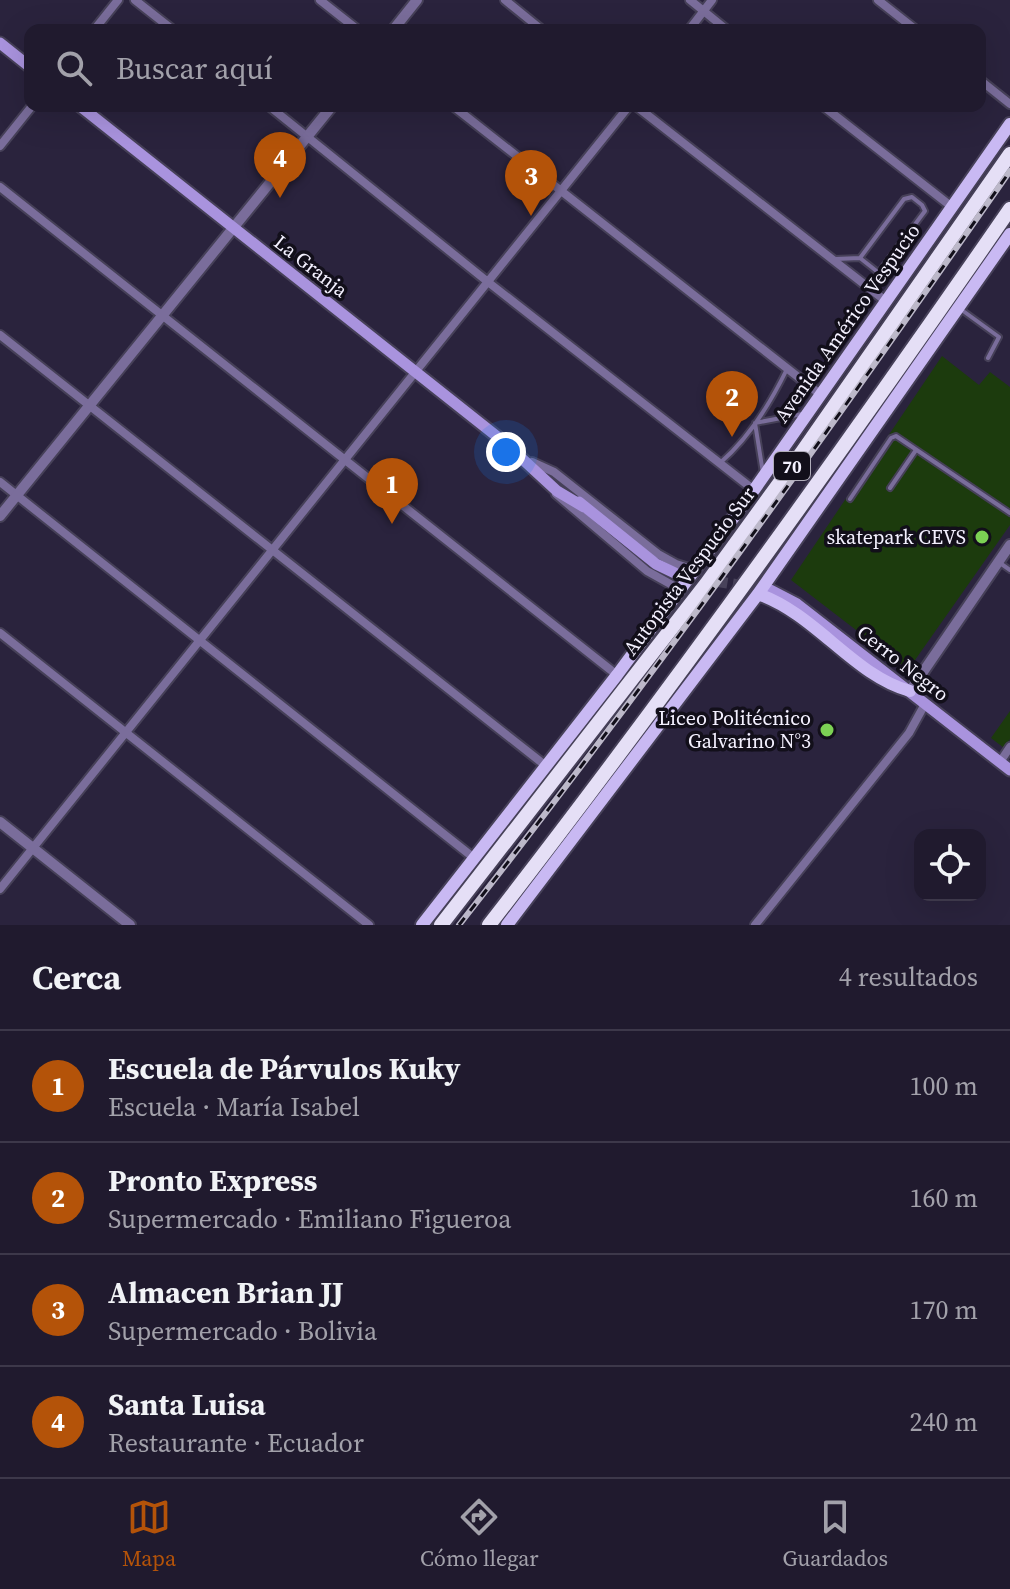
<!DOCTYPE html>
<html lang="es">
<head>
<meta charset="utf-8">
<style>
  :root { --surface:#201a2e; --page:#2d273a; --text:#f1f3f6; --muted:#a2a1aa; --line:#3d384a; --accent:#b45309 }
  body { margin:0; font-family:"Source Serif 4",serif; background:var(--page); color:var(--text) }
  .controls { position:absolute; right:24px; bottom:24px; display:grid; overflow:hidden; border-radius:16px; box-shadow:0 8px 32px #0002 }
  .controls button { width:72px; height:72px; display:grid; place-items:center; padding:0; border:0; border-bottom:2px solid var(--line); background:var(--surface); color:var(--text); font:40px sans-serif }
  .you { position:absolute; left:506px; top:452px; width:28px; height:28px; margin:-20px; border:6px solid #fff; border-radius:50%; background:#1a73e8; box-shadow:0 0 0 12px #1a73e833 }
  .badge { display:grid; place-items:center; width:52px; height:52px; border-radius:50%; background:var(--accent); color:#fff; font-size:26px; font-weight:700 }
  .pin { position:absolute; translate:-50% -66px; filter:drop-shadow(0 2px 4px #0008) }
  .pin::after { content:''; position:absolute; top:42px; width:28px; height:24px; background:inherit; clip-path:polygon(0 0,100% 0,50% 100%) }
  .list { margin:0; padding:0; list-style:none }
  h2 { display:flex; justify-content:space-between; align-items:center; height:104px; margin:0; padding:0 32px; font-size:34px }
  h2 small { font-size:26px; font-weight:400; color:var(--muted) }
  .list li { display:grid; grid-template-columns:52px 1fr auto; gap:24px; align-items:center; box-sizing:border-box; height:112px; padding:0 32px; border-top:2px solid var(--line) }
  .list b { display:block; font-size:30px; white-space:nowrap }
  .list p { margin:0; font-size:26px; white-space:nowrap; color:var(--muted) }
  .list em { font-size:26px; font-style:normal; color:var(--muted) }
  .icon { flex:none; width:44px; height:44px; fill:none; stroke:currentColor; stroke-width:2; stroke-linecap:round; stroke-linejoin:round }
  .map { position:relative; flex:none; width:1010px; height:925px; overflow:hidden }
  .search { position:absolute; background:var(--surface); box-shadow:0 8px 32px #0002; left:24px; right:24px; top:24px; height:88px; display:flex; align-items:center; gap:20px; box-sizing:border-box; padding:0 28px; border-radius:16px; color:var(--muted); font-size:30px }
  .sheet { height:552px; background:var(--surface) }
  nav { display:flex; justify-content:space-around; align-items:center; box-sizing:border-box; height:112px; border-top:2px solid var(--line); background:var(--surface); font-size:22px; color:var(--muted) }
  nav a { display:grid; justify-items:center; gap:4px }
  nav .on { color:var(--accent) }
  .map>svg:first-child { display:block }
  .green { fill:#1c3b0d }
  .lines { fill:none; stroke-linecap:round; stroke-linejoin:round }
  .secondary-tunnel { stroke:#48425a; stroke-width:11; stroke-dasharray:11 5.5; stroke-linecap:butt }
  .service-casing { stroke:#464058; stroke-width:8 }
  .minor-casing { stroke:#464058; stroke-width:12 }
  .tertiary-casing { stroke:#464058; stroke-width:14 }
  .secondary-casing { stroke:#464058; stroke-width:15 }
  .primary-casing { stroke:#464058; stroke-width:16 }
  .motorway-casing { stroke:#464058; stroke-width:18 }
  .service { stroke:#7a6d9b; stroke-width:4 }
  .minor { stroke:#7a6d9b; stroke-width:8 }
  .tertiary { stroke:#7a6d9b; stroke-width:10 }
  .secondary { stroke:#a993de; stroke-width:11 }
  .primary { stroke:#c9b9f3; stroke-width:12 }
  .motorway { stroke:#e5dff6; stroke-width:14 }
  .rail-casing { stroke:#bcb8c9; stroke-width:6 }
  .rail { stroke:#120f1a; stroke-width:3; stroke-dasharray:9; stroke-linecap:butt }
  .poi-dot { fill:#7cd154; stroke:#120f1a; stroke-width:3 }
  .labels { text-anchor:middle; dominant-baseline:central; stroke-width:7; stroke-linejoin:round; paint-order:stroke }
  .shield { fill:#120f1a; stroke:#b0adba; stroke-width:2 }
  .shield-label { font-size:18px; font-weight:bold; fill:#f4f1ff }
  .street-label { font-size:20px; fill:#f4f1ff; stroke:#120f1a }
  .poi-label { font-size:20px; fill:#f4f1ff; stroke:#120f1a; text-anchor:end }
</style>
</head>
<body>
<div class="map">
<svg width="1010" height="925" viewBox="0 0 1010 925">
  <rect width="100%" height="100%" fill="#2a233d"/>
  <path class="green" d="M942,356L979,385L990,372L1010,387V525L908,670L791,580Z
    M1010,711V739L1004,748L991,738Z"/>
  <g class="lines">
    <path class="secondary-tunnel" d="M684,576L769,590"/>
    <defs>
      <path id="service" d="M860,258L904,199L912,197L922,205L925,211L868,287
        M835,259L860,258L879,273
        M959,308L999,337L988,358
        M720,463C749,438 770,404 787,369
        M763,473L755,423L802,414
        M890,488L916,450
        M850,499L891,438L896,436L1010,513
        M1000,563L1010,570"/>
      <path id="minor" d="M135,0L173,30
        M320,0L358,30
        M505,0L542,30
        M690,0L727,30
        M878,0L916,30
        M94,30L118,0
        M689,30L712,0
        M980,80L1010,104
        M269,106L488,282L754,490
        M453,106L821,395
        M636,106L887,302
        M823,106L952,207
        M0,146L32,106
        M0,187L617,675
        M0,335L546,766
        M532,462L554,472L658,554L676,564L695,570
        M0,482L474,858
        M556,494L647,571L681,590
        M0,633L369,925
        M1000,762L1010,747
        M0,889L629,106
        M755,925L909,733L925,704"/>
      <path id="tertiary" d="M393,30L417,0
        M0,516L332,106
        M910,691L1010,545
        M0,822L130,925"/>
      <path id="secondary" d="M0,43L30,67
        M80,106L504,442L557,491L584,507
        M579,502L656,564L679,575
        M770,590L797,604L1010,770"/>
      <path id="primary" d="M758,594C816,614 854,676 910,691
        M422,925L617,675L754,490L1010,124
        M507,925L758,594L1010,234"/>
      <path id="motorway" d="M441,925L706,584L802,452L1010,154
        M489,925C670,692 842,452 1010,209"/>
    </defs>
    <use href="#service" class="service-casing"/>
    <use href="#minor" class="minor-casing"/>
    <use href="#tertiary" class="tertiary-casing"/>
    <use href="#secondary" class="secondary-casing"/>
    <use href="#primary" class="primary-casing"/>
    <use href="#motorway" class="motorway-casing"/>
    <use href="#service" class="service"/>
    <use href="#minor" class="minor"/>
    <use href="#tertiary" class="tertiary"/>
    <use href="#secondary" class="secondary"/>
    <use href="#primary" class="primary"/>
    <use href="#motorway" class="motorway"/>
    <defs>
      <path id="rail" d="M459,925C651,680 832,427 1010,171"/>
    </defs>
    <use href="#rail" class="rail-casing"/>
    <use href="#rail" class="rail"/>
  </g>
  <g class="poi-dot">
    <circle cx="982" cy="537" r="8"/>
    <circle cx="827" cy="730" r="8"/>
  </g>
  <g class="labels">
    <rect class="shield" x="774" y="452" width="36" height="28" rx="6"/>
    <g class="shield-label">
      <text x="792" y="466">70</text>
    </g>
    <g class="street-label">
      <text transform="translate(311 266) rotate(38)">La Granja</text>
      <text transform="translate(847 323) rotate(-55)">Avenida Américo Vespucio</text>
      <text transform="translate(689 571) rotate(-53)">Autopista Vespucio Sur</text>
      <text transform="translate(903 663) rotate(38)">Cerro Negro</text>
    </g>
    <g class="poi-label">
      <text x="966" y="537">skatepark CEVS</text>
      <text x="811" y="718">Liceo Politécnico<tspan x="811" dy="23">Galvarino N°3</tspan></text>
    </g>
  </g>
</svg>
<div class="controls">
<button><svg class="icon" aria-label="locate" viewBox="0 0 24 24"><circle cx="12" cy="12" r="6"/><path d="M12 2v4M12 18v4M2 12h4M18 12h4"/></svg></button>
</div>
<div class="you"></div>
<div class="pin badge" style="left:392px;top:524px">1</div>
<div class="pin badge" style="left:732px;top:437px">2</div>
<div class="pin badge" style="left:531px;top:216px">3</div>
<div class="pin badge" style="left:280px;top:198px">4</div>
<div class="search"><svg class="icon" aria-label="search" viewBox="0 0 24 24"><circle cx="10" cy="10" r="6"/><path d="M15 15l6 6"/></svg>Buscar aquí</div>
</div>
<section class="sheet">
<h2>Cerca<small>4 resultados</small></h2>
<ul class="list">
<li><span class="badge">1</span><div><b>Escuela de Párvulos Kuky</b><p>Escuela · María Isabel</p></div><em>100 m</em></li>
<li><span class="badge">2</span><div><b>Pronto Express</b><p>Supermercado · Emiliano Figueroa</p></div><em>160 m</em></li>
<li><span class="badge">3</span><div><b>Almacen Brian JJ</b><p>Supermercado · Bolivia</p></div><em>170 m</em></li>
<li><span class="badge">4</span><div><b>Santa Luisa</b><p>Restaurante · Ecuador</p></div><em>240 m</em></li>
</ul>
</section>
<nav>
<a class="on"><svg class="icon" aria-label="map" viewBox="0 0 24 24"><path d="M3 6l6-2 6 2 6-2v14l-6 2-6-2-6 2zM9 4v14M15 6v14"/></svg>Mapa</a>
<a><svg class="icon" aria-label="directions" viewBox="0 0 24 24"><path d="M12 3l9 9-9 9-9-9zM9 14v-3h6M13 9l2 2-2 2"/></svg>Cómo llegar</a>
<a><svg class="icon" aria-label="saved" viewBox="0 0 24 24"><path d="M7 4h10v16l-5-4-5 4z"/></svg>Guardados</a>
</nav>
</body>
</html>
